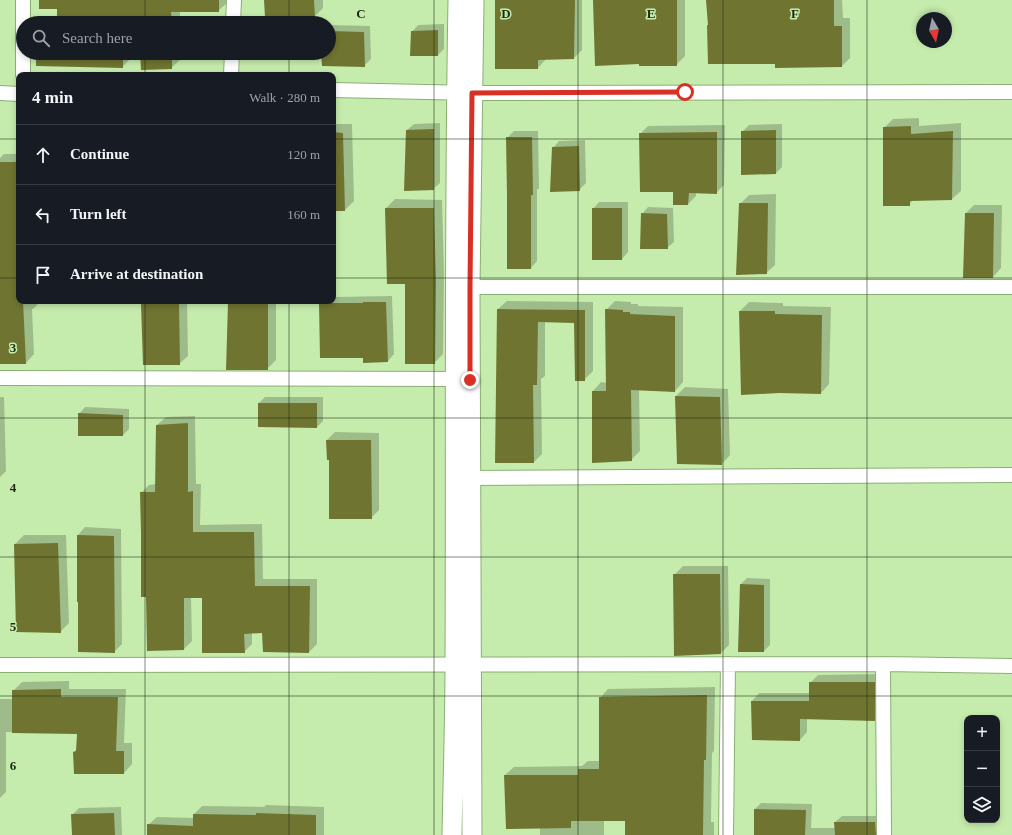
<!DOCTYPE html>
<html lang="en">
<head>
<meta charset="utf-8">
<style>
  :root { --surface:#171b24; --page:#242831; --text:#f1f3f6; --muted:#9ea1a6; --line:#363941 }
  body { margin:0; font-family:"Times New Roman",serif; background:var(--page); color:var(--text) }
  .controls { position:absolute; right:12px; bottom:12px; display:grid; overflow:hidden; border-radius:8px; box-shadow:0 2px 6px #0003 }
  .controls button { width:36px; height:36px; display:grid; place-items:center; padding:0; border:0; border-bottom:1px solid var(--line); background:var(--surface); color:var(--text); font:20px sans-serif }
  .compass { position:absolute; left:916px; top:12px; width:36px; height:36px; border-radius:50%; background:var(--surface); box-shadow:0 2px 6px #0003; rotate:171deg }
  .stop { position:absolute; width:12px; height:12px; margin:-9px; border:3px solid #d93025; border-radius:50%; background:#fff }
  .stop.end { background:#d93025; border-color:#fff; box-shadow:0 1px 4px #0008 }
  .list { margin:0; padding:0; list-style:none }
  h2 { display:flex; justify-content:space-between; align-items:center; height:52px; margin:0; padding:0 16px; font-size:17px }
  h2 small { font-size:13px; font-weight:400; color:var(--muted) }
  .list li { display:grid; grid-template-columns:26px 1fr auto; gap:12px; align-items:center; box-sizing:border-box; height:60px; padding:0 16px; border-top:1px solid var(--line) }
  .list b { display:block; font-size:15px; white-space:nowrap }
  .list em { font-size:13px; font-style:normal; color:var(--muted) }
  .icon { flex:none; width:22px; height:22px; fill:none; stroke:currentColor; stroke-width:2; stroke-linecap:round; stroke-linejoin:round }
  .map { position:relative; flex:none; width:1012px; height:835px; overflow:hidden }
  .search { position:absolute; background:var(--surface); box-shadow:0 2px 6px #0003; left:16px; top:16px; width:320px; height:44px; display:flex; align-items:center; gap:10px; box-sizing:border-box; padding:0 14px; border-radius:22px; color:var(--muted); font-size:15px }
  .panel { position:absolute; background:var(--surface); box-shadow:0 2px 6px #0003; left:16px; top:72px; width:320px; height:232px; border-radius:8px }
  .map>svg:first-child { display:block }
  .shadow { fill:#0003 }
  .building { fill:#6f7530 }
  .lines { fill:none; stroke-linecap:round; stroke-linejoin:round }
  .street-casing { stroke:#8aaf73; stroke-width:16 }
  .secondary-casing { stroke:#8aaf73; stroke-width:21 }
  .street { stroke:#fff; stroke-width:14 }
  .secondary { stroke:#fff; stroke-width:19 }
  .route { stroke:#d93025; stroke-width:5 }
  .grid { fill:none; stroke:#1b2911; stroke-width:1; stroke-opacity:0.55 }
  .grid-label { font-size:13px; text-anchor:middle; font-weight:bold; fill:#1b2911; stroke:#c6ecad; stroke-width:3; stroke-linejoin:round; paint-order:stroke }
</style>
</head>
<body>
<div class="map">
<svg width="1012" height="835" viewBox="0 0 1012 835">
  <rect width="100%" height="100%" fill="#c6ecad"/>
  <path class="shadow" d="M40,0H227V3L218,11H180V23H141V16H130V23H58V8Z
    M265,0H323V8L314,17Z
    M496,0H582V50L574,58L546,59L538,68Z
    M594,0H685V56L676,65Z
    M707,0H842L843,18H850V58L842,66L776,63L708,25L709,24Z
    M444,24V49L438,55H411L412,32L418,25Z
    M329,25L370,26L371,59L364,66L322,53H329Z
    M37,53H131V58L122,67Z
    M141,53H180V60L171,68Z
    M919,118V126L961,123V191L952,199L913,200L909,205L884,128L893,119Z
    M440,123V183L433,189L407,130L414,124Z
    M333,124H352L354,201L345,210H333Z
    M782,124V167L776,173L742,132L749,125Z
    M725,125L724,185L716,193L696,192V196L688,204L675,191L640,134L648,126Z
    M514,131H538L539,188L537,190V261L531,268L507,138Z
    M585,140L586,183L579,190L553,148L559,141Z
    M4,154H19V301H41L33,309H32L34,354L26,363H0V158Z
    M776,194L775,265L766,273L740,204L749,195Z
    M395,199L442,200L444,274L443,354L434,363L406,282L386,208Z
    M599,202H628V252L622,259L593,209Z
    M974,205H1002L1001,268L993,277L966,213Z
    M648,207L673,208L674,242L667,248L642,214Z
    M392,296L394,354L388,361L364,357L320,304L322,301H333V297Z
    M145,301H187L188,356L179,364L142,304Z
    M229,301H276V360L267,369H227L229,302Z
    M507,301L593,302V371L584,380L575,322L545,321V376L541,379L542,454L534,462H496L498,309Z
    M615,301L631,302V304H638V306L683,307V382L675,391L639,389L640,451L631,460L593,462V391L601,382L607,383L606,310Z
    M749,302L783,303V306L831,307L829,384L821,393L740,311Z
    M685,387L728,389L730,455L722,464L676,396Z
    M0,397H4L6,471L0,477Z
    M265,397H323V421L317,427L259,403Z
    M85,407L129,409V429L123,435L79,414Z
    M195,416L196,484H201L200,525L262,524L263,579H317V644L309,652L263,632L252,633V644L244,652L203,597H191L192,641L184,649L147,596L141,493L149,485L156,484L157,425L166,417Z
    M335,432L379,433V510L371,518L330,459L327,440Z
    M85,527L121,529L122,644L114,652L78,535Z
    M24,535H66L69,623L60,632L17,631L15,544Z
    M683,566H728L729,645L720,654L674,575Z
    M747,578L770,579V645L764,651L741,584Z
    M882,674V712L874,720L807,718V732L800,740L753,739L752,701L759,693H810V683L818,675Z
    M69,681V689H126L124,743H132V764L124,773L74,752L77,749L78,733L6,732V792L0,798V699H13V691L22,682Z
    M715,687L714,751L712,753L711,822H714V835H626V820H604V835H540V827L505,775L514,767L582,766L588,761H600V698L608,689Z
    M761,803L812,804L811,828H836L835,822L842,816H881L883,835H755V809Z
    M266,805L324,807V835H148V825L157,817L194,818V814L202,806L264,807Z
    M121,807L122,835H73L72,815L79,808Z"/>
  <path class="building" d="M39,0H219V12H171L172,23H140V17H122V23H57V9H39Z
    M264,0H314L315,18L265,17Z
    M495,0H575L574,59L538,60V69H495Z
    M593,0H677V66H639V64L595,66Z
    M706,0H834V26H842V67L775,68V64H708L707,25H708Z
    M438,30V56H410L411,31Z
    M329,31L364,32L365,67L322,66L321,53H329Z
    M36,53H123V68L36,66Z
    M140,53H172V69L141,70Z
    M911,126V134L953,131L952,200L910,201V206H883V127Z
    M434,129V190L404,191L406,130Z
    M776,130V174L741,175V131Z
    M333,132L343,133L345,211H333Z
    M717,132V194L689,193L688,205H673V192H640L639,133Z
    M506,137H532L533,195H531V269H507V196Z
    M579,146L580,191L550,192L552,147Z
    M0,162H19V301H23L26,364H0Z
    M739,203H768L767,274L736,275Z
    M385,208H434L436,283L435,364H405V284H387Z
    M592,208H622V260H592Z
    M641,213L667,214L668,249H640Z
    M965,213H994L993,278H963Z
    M228,302H268V370H226Z
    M363,302H386L388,362L363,363V358H320L319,303H363Z
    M141,304H179L180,365H143Z
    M497,309L585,310V381H575L574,323L538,322L537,385H533L534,463H495Z
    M605,309L623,310V312H630V314L675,316V392L631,390L632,461L592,463V391H606Z
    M739,311H775V314L822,315L821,394L779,393L741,395Z
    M675,396L720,397L722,465L677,464Z
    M258,403H317V428L258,427Z
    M78,413L123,415V436H78Z
    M188,423V492L193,491V532H254L255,586H310L309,653L263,652L262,633L244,634L245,653H202V598H184V650L147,651L146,597H141V532L140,492H155L156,425Z
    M326,440H371L372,519H329V460H327Z
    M77,535L114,536L115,653L78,652V602H77Z
    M58,543L61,633L16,632L14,544Z
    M673,574H720L721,654L674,656Z
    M740,584L764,585V652H738Z
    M809,682H875V721L800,719V741L752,740L751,701H809Z
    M61,689V697H118L116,751H124V774H74L73,752L76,751L77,734L12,733V690Z
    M707,695L706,760H704L703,835H625V821H571V828L506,829L504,775H578V769H599V697Z
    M754,809L806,810L805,835H754Z
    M114,813L115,835H72L71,814Z
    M256,813L316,815V835H147V824L193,826V814L256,815Z
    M834,822H875L876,835H835Z"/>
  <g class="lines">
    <defs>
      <path id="street" d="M233,23L234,0
        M23,75V0
        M231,75L232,53
        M333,90L472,93L1012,92
        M0,93L19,94
        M460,287H1012
        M0,378L464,379
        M462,478L1012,475
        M883,664L884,835
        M0,665L883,664L1012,666
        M726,835L728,664"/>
      <path id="secondary" d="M452,835C453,778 455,720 455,663C456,442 454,221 458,0
        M472,835L470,287L474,0"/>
    </defs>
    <use href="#street" class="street-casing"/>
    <use href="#secondary" class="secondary-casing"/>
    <use href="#street" class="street"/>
    <use href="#secondary" class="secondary"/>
  </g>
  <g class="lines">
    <path class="route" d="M470,380V287L472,93L685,92"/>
  </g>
  <path class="grid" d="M145,0V23M289,0V23M434,0V835M578,0V835M723,0V835M867,0V835M145,53V75M289,53V75M0,139H19M333,139H1012M0,278H19M333,278H1012M145,301V835M289,301V835M0,418H1012M0,557H1012M0,696H1012"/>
  <g class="grid-label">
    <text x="361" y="18">C</text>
    <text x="506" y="18">D</text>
    <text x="651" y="18">E</text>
    <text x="795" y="18">F</text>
    <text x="13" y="352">3</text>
    <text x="13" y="492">4</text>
    <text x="13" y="631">5</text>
    <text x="13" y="770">6</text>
  </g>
</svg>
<div class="controls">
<button>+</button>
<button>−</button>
<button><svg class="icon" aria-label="layers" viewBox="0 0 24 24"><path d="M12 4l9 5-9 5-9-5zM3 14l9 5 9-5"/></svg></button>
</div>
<svg class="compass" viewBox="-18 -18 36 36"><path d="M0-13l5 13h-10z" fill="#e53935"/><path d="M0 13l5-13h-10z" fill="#9ea1a6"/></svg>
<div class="stop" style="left:685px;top:92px"></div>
<div class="stop end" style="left:470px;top:380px"></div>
<div class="search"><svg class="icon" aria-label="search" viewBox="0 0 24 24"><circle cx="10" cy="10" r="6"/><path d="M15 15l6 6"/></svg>Search here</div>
<section class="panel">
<h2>4 min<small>Walk · 280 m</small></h2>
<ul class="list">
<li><svg class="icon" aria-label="ahead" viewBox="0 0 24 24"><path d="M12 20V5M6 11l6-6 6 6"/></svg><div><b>Continue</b></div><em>120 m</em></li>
<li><svg class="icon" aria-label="left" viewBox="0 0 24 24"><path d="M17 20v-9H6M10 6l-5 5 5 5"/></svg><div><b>Turn left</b></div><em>160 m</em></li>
<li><svg class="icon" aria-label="arrive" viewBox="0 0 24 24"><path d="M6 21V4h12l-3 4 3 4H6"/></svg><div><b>Arrive at destination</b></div></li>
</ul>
</section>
</div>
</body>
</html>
